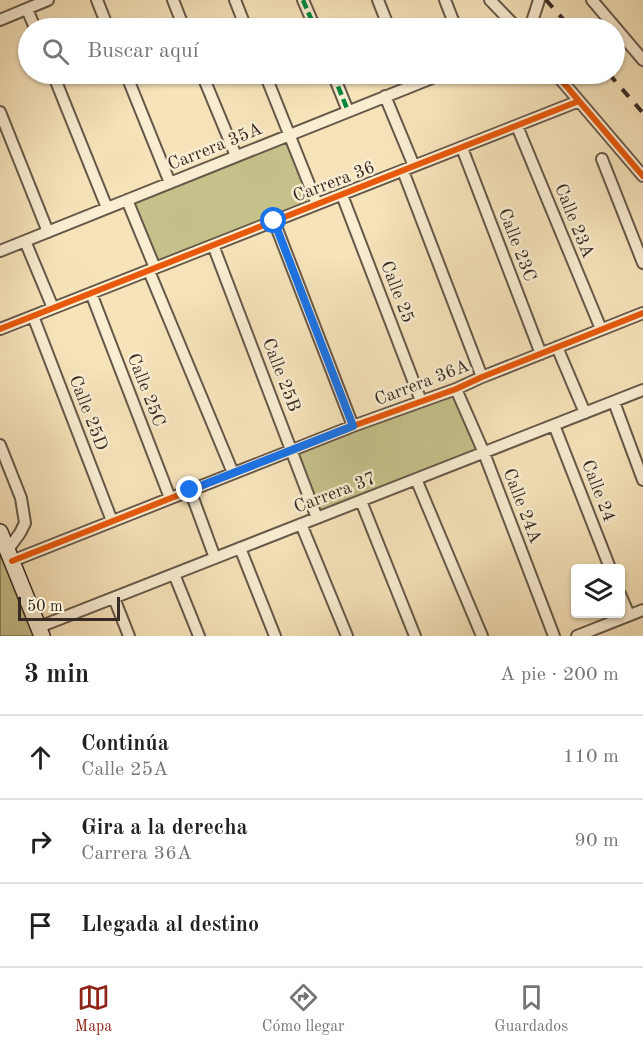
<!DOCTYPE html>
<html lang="es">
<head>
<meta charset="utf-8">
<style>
  :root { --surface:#fff; --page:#f6f6f6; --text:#202124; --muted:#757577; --line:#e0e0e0; --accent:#8f2418 }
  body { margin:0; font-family:"Old Standard TT",serif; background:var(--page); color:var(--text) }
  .controls { position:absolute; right:18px; bottom:18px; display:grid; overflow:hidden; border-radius:6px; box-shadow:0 2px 4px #0004 }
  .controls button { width:54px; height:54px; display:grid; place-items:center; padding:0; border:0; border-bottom:2px solid var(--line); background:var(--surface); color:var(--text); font:30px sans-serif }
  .scale { position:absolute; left:18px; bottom:15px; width:102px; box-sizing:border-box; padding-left:6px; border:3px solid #362a23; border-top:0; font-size:16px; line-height:21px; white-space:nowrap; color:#362a23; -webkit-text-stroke:4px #f9edd2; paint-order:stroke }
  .stop { position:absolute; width:18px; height:18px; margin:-14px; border:4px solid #1a73e8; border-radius:50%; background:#fff }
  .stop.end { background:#1a73e8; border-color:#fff; box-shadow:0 2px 6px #0008 }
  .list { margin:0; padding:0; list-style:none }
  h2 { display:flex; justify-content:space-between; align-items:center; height:78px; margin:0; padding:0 24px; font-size:26px }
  h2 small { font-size:20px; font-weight:400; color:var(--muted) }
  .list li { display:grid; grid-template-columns:39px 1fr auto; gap:18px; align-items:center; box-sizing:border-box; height:84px; padding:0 24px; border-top:2px solid var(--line) }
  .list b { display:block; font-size:22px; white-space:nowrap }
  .list p { margin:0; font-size:20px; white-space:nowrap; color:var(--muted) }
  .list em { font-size:20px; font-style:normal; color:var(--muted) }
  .icon { flex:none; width:33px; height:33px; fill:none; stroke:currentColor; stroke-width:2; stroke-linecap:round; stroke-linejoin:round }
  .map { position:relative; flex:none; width:643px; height:636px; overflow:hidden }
  .search { position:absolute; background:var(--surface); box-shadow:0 2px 4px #0004; left:18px; right:18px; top:18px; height:66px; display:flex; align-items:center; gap:15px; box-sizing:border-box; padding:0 21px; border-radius:33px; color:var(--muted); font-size:22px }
  .sheet { height:330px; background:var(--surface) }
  nav { display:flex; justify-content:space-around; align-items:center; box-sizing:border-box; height:84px; border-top:2px solid var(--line); background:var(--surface); font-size:16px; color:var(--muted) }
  nav a { display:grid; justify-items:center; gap:3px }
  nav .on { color:var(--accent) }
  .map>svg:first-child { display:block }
  .green { fill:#c4c18a; stroke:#7d7656; stroke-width:1.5 }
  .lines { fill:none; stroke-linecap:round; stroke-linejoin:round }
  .street-casing { stroke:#665849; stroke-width:14 }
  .secondary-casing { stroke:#362a23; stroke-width:18 }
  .street { stroke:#f9edd2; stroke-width:10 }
  .secondary { stroke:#f9edd2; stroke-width:15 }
  .rail { stroke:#362a23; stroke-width:4; stroke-dasharray:10 10; stroke-linecap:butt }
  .quiet { stroke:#00873e; stroke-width:4.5; stroke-dasharray:9 4.5; stroke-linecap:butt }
  .cycleway-casing { stroke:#f9edd2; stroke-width:10 }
  .cycleway { stroke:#e8590c; stroke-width:6 }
  .route { stroke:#1a73e8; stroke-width:8 }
  .labels { text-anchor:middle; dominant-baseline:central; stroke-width:5; stroke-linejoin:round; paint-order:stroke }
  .street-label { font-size:18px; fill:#362a23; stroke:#f9edd2 }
</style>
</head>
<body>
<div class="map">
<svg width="643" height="636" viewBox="0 0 643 636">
  <rect width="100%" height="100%" fill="#f6e3ba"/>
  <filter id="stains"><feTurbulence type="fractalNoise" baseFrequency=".00333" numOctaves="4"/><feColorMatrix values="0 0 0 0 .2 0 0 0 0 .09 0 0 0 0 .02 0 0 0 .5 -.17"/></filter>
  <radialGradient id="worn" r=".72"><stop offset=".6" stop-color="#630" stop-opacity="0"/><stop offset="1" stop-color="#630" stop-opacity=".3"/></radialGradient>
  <path class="green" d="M290,134L317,204L155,268L127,200Z
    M456,389L484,453L317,518L292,450Z
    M0,535L41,636H0Z"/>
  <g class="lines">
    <defs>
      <path id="street" d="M97,0L108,28
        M173,0L184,28
        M235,0L246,28
        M303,0L315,28
        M378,0L389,28
        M445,0L456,28
        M490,0L517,28
        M592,0L643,60
        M27,9L35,28
        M0,20L48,0
        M530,28L539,0
        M53,74L107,208
        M126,74L170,183
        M202,74L236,156
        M265,74L317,204
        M333,74L348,111
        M556,74L643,176
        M385,96L414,166
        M0,112L48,232
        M517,126L601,329
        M462,148L541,354
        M602,159L643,263
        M403,171L482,377
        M342,195L421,401
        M127,200L155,268
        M274,221L353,426
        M25,241L53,308
        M213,245L317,518
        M0,251L442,74
        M149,271L233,473
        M91,293L170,498
        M33,316L112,521
        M0,329L579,101
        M557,347L585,413
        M456,389L484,453L554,636
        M614,402L643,480
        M554,425L610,568
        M0,445L21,498L25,523L20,533L7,551
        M416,479L482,636
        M190,490L215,558
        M361,501L415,636
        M301,524L347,636
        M240,548L275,636
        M12,561L353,426L456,389L482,377L643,313
        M174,574L199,636
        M620,594L629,615
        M114,598L129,636
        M39,627L643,390
        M577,636L643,610"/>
      <path id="secondary" d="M0,532L42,636"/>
    </defs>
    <use href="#street" class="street-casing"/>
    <use href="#secondary" class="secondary-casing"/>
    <use href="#street" class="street"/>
    <use href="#secondary" class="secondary"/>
    <path class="rail" d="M546,0L571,28
      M609,74L643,113"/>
    <path class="quiet" d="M303,0L315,28
      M333,74L348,111"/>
    <defs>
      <path id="cycleway" d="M556,74L643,176
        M0,329L579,101
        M12,561L353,426L456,389L482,377L643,313"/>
    </defs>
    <use href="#cycleway" class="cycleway-casing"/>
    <use href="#cycleway" class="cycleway"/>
  </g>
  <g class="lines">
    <path class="route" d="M190,490L353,426L274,221"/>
  </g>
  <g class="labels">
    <g class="street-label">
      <text transform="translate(215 147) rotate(-22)">Carrera 35A</text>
      <text transform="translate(334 182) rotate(-21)">Carrera 36</text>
      <text transform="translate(574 221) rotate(68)">Calle 23A</text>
      <text transform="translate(517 245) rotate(69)">Calle 23C</text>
      <text transform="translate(397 292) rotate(69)">Calle 25</text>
      <text transform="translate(281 375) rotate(69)">Calle 25B</text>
      <text transform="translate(422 383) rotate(-21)">Carrera 36A</text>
      <text transform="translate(146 390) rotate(69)">Calle 25C</text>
      <text transform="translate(88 413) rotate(69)">Calle 25D</text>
      <text transform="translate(598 491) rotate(69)">Calle 24</text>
      <text transform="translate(335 493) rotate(-21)">Carrera 37</text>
      <text transform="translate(522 506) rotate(69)">Calle 24A</text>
    </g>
  </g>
  <rect width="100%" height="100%" filter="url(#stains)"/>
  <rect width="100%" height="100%" fill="url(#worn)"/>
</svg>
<div class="controls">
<button><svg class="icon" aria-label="layers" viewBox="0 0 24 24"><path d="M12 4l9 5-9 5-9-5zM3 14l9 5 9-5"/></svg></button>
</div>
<div class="scale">50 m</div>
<div class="stop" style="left:274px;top:221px"></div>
<div class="stop end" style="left:190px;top:490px"></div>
<div class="search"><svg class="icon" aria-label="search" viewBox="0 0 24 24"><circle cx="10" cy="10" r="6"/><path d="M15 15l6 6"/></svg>Buscar aquí</div>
</div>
<section class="sheet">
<h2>3 min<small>A pie · 200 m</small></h2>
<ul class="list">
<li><svg class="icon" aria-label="ahead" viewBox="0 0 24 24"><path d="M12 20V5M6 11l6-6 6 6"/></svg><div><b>Continúa</b><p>Calle 25A</p></div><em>110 m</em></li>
<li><svg class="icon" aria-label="right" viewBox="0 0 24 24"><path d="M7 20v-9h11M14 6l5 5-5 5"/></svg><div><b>Gira a la derecha</b><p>Carrera 36A</p></div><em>90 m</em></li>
<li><svg class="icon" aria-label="arrive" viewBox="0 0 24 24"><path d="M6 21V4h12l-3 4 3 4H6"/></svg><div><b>Llegada al destino</b></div></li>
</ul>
</section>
<nav>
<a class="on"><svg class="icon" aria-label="map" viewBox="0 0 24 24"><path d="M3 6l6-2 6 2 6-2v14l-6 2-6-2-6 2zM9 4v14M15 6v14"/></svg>Mapa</a>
<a><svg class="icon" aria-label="directions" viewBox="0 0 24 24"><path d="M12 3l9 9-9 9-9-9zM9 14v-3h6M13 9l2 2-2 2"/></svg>Cómo llegar</a>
<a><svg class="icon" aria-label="saved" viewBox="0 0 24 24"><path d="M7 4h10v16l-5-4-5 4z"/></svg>Guardados</a>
</nav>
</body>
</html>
